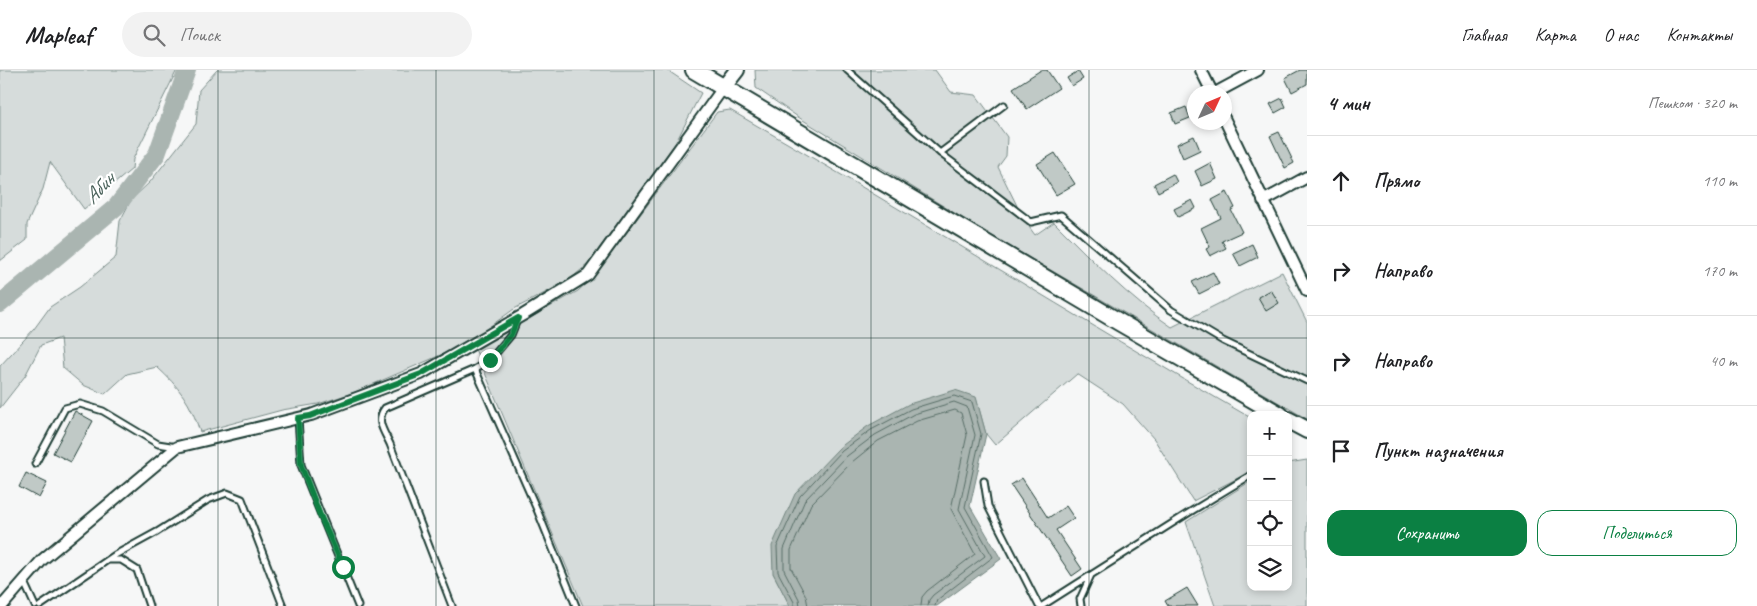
<!DOCTYPE html>
<html lang="ru">
<head>
<meta charset="utf-8">
<style>
  :root { --surface:#fff; --page:#f2f2f2; --text:#202124; --muted:#757577; --line:#e0e0e0; --accent:#0b8043 }
  body { margin:0; font-family:Caveat,sans-serif; background:var(--page); color:var(--text) }
  .controls { position:absolute; right:15px; bottom:15px; display:grid; overflow:hidden; border-radius:10px; box-shadow:0 2px 8px #0003 }
  .controls button { width:45px; height:45px; display:grid; place-items:center; padding:0; border:0; border-bottom:1px solid var(--line); background:var(--surface); color:var(--text); font:25px sans-serif }
  .compass { position:absolute; left:1187px; top:15px; width:45px; height:45px; border-radius:50%; background:var(--surface); box-shadow:0 2px 8px #0003; rotate:46deg }
  .stop { position:absolute; width:15px; height:15px; margin:-11px; border:4px solid #0b8043; border-radius:50%; background:#fff }
  .stop.end { background:#0b8043; border-color:#fff; box-shadow:0 1px 5px #0008 }
  .list { margin:0; padding:0; list-style:none }
  h2 { display:flex; justify-content:space-between; align-items:center; height:65px; margin:0; padding:0 20px; font-size:21px }
  h2 small { font-size:16px; font-weight:400; color:var(--muted) }
  .list li { display:grid; grid-template-columns:32px 1fr auto; gap:15px; align-items:center; box-sizing:border-box; height:90px; padding:0 20px; border-top:1px solid var(--line) }
  .list b { display:block; font-size:19px; white-space:nowrap }
  .list em { font-size:16px; font-style:normal; color:var(--muted) }
  .actions { display:flex; gap:10px; padding:15px 20px }
  .actions a { flex:1; padding:11px 0; border:1px solid var(--accent); border-radius:15px; text-align:center; font-size:18px; color:var(--accent) }
  .actions .main { background:var(--accent); color:#fff }
  .icon { flex:none; width:28px; height:28px; fill:none; stroke:currentColor; stroke-width:2; stroke-linecap:round; stroke-linejoin:round }
  .map { position:relative; flex:none; width:1307px; height:536px; overflow:hidden }
  header { display:flex; align-items:center; gap:30px; box-sizing:border-box; height:70px; padding:0 25px; background:var(--surface); border-bottom:1px solid var(--line) }
  header strong { font-size:24px }
  nav { display:flex; gap:28px; margin-inline-start:auto; font-size:18px }
  .search { width:350px; height:45px; background:var(--page); display:flex; align-items:center; gap:12px; box-sizing:border-box; padding:0 18px; border-radius:28px; color:var(--muted); font-size:19px }
  main { display:flex }
  aside { flex:1; background:var(--surface) }
  .map>svg:first-child { display:block }
  .green { fill:#d6dcdb; stroke:#7a8c88 }
  .water { fill:#aab5b1; stroke:#72857f }
  .lines { fill:none; stroke-linecap:round; stroke-linejoin:round }
  .shore { stroke:#576d66; stroke-width:1 }
  .river { stroke:#aab5b1; stroke-width:18 }
  .building { fill:#c0c9c6; stroke:#1f3d34 }
  .service-casing { stroke:#1f3d34; stroke-width:9 }
  .minor-casing { stroke:#1f3d34; stroke-width:14 }
  .secondary-casing { stroke:#1f3d34; stroke-width:18 }
  .trunk-casing { stroke:#1f3d34; stroke-width:20 }
  .service { stroke:#fff; stroke-width:5 }
  .minor { stroke:#fff; stroke-width:10 }
  .secondary { stroke:#fff; stroke-width:14 }
  .trunk { stroke:#fff; stroke-width:16 }
  .route { stroke:#0b8043; stroke-width:6 }
  .grid { fill:none; stroke:#1f3d34; stroke-width:1; stroke-opacity:0.55 }
  .labels { text-anchor:middle; dominant-baseline:central; stroke-width:4.5; stroke-linejoin:round; paint-order:stroke }
  .water-label { font-size:21px; font-style:italic; fill:#49615a; stroke:#fff }
</style>
</head>
<body>
<header>
<strong>Mapleaf</strong>
<div class="search"><svg class="icon" aria-label="search" viewBox="0 0 24 24"><circle cx="10" cy="10" r="6"/><path d="M15 15l6 6"/></svg>Поиск</div>
<nav><a>Главная</a><a>Карта</a><a>О нас</a><a>Контакты</a></nav>
</header>
<main>
<div class="map">
<svg width="1307" height="536" viewBox="0 0 1307 536">
  <rect width="100%" height="100%" fill="#f6f7f7"/>
  <filter id="ink" filterUnits="userSpaceOnUse"><feTurbulence type="fractalNoise" baseFrequency=".02" numOctaves="2"/><feDisplacementMap in="SourceGraphic" scale="10" xChannelSelector="R" yChannelSelector="G"/><feConvolveMatrix kernelMatrix="1 2 1 2 8 2 1 2 1" color-interpolation-filters="sRGB"/></filter>
  <g filter="url(#ink)">
    <path class="green" d="M0,0H177L133,89L132,99L84,139L50,92L43,119L27,154V170L0,191Z
      M217,0H667L701,23L676,72L588,194L568,211L514,239L478,265L450,281L355,322L318,334L282,340L200,362C191,333 179,317 157,297L127,304L105,324L83,315L63,298L60,268L41,275L25,306L0,338V296L34,259L50,237L80,217L116,187L120,151L131,130L150,112L196,54L199,20Z
      M755,0H935L951,22L976,25L1007,67L1006,86L998,97L1024,150L1035,165L1054,152C1091,189 1128,228 1172,257L1282,202L1307,252V349L992,166L798,47L756,18Z
      M730,40C905,140 1076,248 1251,348V399L1244,405L1193,431L1154,369L1123,334L1077,304L995,375L986,364L976,328L773,503L790,536H583L475,279L578,221L595,205L717,42Z
      M1307,390V536H1215L1186,452L1251,411V517H1288V393Z"/>
    <path class="water" d="M955,320L976,327L986,364L970,436L1001,489L937,536H790L773,503L772,476L795,424L839,378L868,356L909,334Z"/>
    <g class="lines">
      <path class="shore" d="M794,536V532L778,502L777,477L800,426L842,381L871,360L911,339L954,326L972,332L981,364L965,437L993,487L937,530L935,536
        M800,536L799,529L784,500V479L805,430L847,386L875,365L914,344L954,332L967,337L975,365L959,439L985,486L933,525L929,530L928,536
        M808,536L806,526L791,498V480L811,434L852,392L878,371L917,351L955,340L961,343L967,365L951,439L975,484L927,521L922,527L921,536"/>
      <path class="river" d="M0,234L116,137L157,84L187,0"/>
    </g>
    <path class="building" d="M1041,0H1047L1059,18L1027,39L1013,18Z
      M1300,0H1307V14L1292,22L1285,8Z
      M1078,1L1083,9L1072,16L1067,8Z
      M1282,28L1286,37L1275,43L1270,34Z
      M1186,37L1190,48L1175,54L1171,43Z
      M1279,62L1294,93L1285,98L1270,66Z
      M1194,66L1200,80L1183,88L1177,74Z
      M1055,83L1075,114L1056,125L1037,94Z
      M1210,93L1217,109L1202,116L1195,101Z
      M1173,104L1177,112L1158,122L1154,114Z
      M1227,122L1235,138L1231,140L1242,162L1222,171L1226,178L1210,186L1206,179L1210,177L1201,158L1221,148L1212,130Z
      M1192,130L1196,138L1178,147L1174,139Z
      M1252,174L1258,187L1240,196L1233,183Z
      M1213,202L1219,214L1199,224L1192,212Z
      M1271,220L1279,233L1266,241L1258,227Z
      M75,341L93,351L71,392L53,383Z
      M26,403L47,413L39,428L19,417Z
      M1022,408L1048,448L1066,436L1074,448L1056,460L1082,499L1072,506L1011,415Z
      M1187,518L1198,536H1168L1165,531Z"/>
    <g class="lines">
      <defs>
        <path id="service" d="M847,0L940,83L1031,152L1061,145L1171,240L1223,271L1307,311
          M940,83L1004,35
          M475,299L538,442L576,536
          M298,348L301,395L358,536
          M35,394L65,338L80,334L103,341L158,374L177,377
          M984,411L988,436L1039,536
          M108,490H121L137,500L149,536
          M24,512L35,536
          M40,536L115,485L157,462L208,430L227,423L242,429L283,536
          M452,536L390,374C384,361 375,351 385,338L475,299L490,290L511,265L517,250
          M1042,536L1190,442L1251,405
          M1081,536L1080,529L1091,505"/>
        <path id="minor" d="M1201,0L1212,22
          M1217,22L1258,0
          M1224,48L1307,221
          M1263,131L1307,107
          M2,536L42,490L177,377L311,345L421,304L523,245L588,205L723,18"/>
        <path id="secondary" d="M723,18L737,0"/>
        <path id="trunk" d="M694,0L1119,252L1280,345
          M1288,350L1307,360"/>
      </defs>
      <use href="#service" class="service-casing"/>
      <use href="#minor" class="minor-casing"/>
      <use href="#secondary" class="secondary-casing"/>
      <use href="#trunk" class="trunk-casing"/>
      <use href="#service" class="service"/>
      <use href="#minor" class="minor"/>
      <use href="#secondary" class="secondary"/>
      <use href="#trunk" class="trunk"/>
    </g>
  </g>
  <g class="lines" filter="url(#ink)">
    <path class="route" d="M343,497L320,445L301,395L298,348L310,346L421,304L518,248L511,265L490,290"/>
  </g>
  <path class="grid" d="M218,0V536M436,0V536M654,0V536M871,0V536M1089,0V536M0,268H1307"/>
  <g class="labels">
    <g class="water-label">
      <text transform="translate(99 118) rotate(-47)">Абин</text>
    </g>
  </g>
</svg>
<div class="controls">
<button>+</button>
<button>−</button>
<button><svg class="icon" aria-label="locate" viewBox="0 0 24 24"><circle cx="12" cy="12" r="6"/><path d="M12 2v4M12 18v4M2 12h4M18 12h4"/></svg></button>
<button><svg class="icon" aria-label="layers" viewBox="0 0 24 24"><path d="M12 4l9 5-9 5-9-5zM3 14l9 5 9-5"/></svg></button>
</div>
<svg class="compass" viewBox="-18 -18 36 36"><path d="M0-13l5 13h-10z" fill="#e53935"/><path d="M0 13l5-13h-10z" fill="#757577"/></svg>
<div class="stop" style="left:343px;top:497px"></div>
<div class="stop end" style="left:490px;top:290px"></div>
</div>
<aside>
<h2>4 мин<small>Пешком · 320 m</small></h2>
<ul class="list">
<li><svg class="icon" aria-label="ahead" viewBox="0 0 24 24"><path d="M12 20V5M6 11l6-6 6 6"/></svg><div><b>Прямо</b></div><em>110 m</em></li>
<li><svg class="icon" aria-label="right" viewBox="0 0 24 24"><path d="M7 20v-9h11M14 6l5 5-5 5"/></svg><div><b>Направо</b></div><em>170 m</em></li>
<li><svg class="icon" aria-label="right" viewBox="0 0 24 24"><path d="M7 20v-9h11M14 6l5 5-5 5"/></svg><div><b>Направо</b></div><em>40 m</em></li>
<li><svg class="icon" aria-label="arrive" viewBox="0 0 24 24"><path d="M6 21V4h12l-3 4 3 4H6"/></svg><div><b>Пункт назначения</b></div></li>
</ul>
<div class="actions"><a class="main">Сохранить</a><a>Поделиться</a></div>
</aside>
</main>
</body>
</html>
